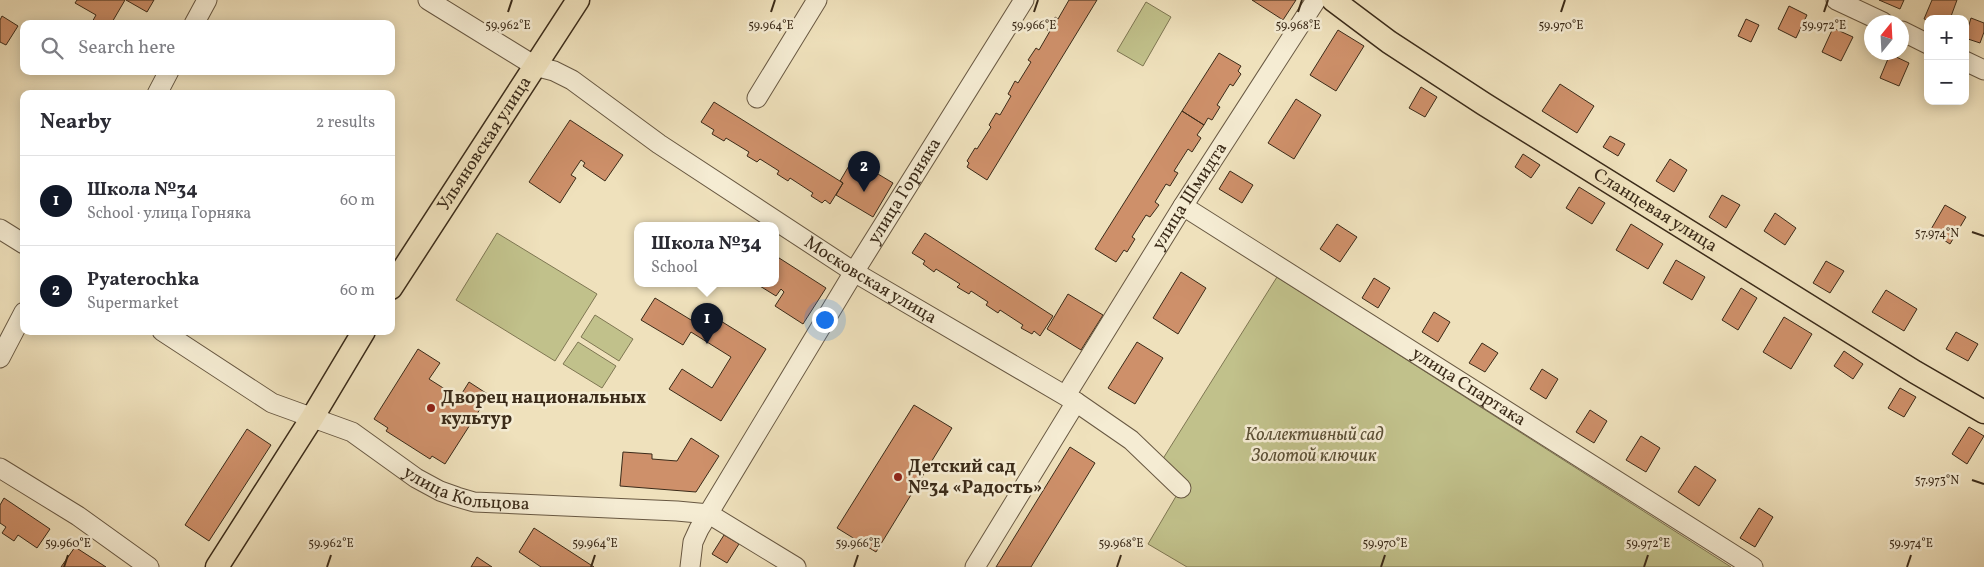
<!DOCTYPE html>
<html lang="en">
<head>
<meta charset="utf-8">
<style>
  :root { --surface:#fff; --page:#f2f2f3; --text:#2b2b33; --muted:#7c7c81; --line:#e1e1e2; --accent:#111827 }
  body { margin:0; font-family:Vollkorn,serif; background:var(--page); color:var(--text) }
  .controls { position:absolute; right:15px; top:15px; display:grid; overflow:hidden; border-radius:10px; box-shadow:0 2px 12px #0003 }
  .controls button { width:45px; height:45px; display:grid; place-items:center; padding:0; border:0; border-bottom:1px solid var(--line); background:var(--surface); color:var(--text); font:25px sans-serif }
  .compass { position:absolute; left:1864px; top:15px; width:45px; height:45px; border-radius:50%; background:var(--surface); box-shadow:0 2px 12px #0003; rotate:18deg }
  .you { position:absolute; left:824px; top:319px; width:18px; height:18px; margin:-12px; border:4px solid #fff; border-radius:50%; background:#1a73e8; box-shadow:0 0 0 8px #1a73e833 }
  .badge { display:grid; place-items:center; width:32px; height:32px; border-radius:50%; background:var(--accent); color:#fff; font-size:16px; font-weight:700 }
  .pin { position:absolute; translate:-50% -41px; filter:drop-shadow(0 1px 2px #0008) }
  .pin::after { content:''; position:absolute; top:26px; width:18px; height:15px; background:inherit; clip-path:polygon(0 0,100% 0,50% 100%) }
  .popup { position:absolute; left:634px; top:222px; width:145px; height:65px; box-sizing:border-box; display:grid; place-content:center; border-radius:10px; background:var(--surface); filter:drop-shadow(0 1px 4px #0005); font-size:16px; white-space:nowrap; color:var(--muted) }
  .popup b { font-size:19px; color:var(--text) }
  .popup::after { content:''; position:absolute; left:50%; top:100%; margin-left:-10px; border:10px solid transparent; border-top-color:var(--surface) }
  .list { margin:0; padding:0; list-style:none }
  h2 { display:flex; justify-content:space-between; align-items:center; height:65px; margin:0; padding:0 20px; font-size:21px }
  h2 small { font-size:16px; font-weight:400; color:var(--muted) }
  .list li { display:grid; grid-template-columns:32px 1fr auto; gap:15px; align-items:center; box-sizing:border-box; height:90px; padding:0 20px; border-top:1px solid var(--line) }
  .list b { display:block; font-size:19px; white-space:nowrap }
  .list p { margin:0; font-size:16px; white-space:nowrap; color:var(--muted) }
  .list em { font-size:16px; font-style:normal; color:var(--muted) }
  .icon { flex:none; width:28px; height:28px; fill:none; stroke:currentColor; stroke-width:2; stroke-linecap:round; stroke-linejoin:round }
  .map { position:relative; flex:none; width:1984px; height:567px; overflow:hidden }
  .search { position:absolute; background:var(--surface); box-shadow:0 2px 12px #0003; left:20px; top:20px; width:375px; height:55px; display:flex; align-items:center; gap:12px; box-sizing:border-box; padding:0 18px; border-radius:10px; color:var(--muted); font-size:19px }
  .panel { position:absolute; background:var(--surface); box-shadow:0 2px 12px #0003; left:20px; top:90px; width:375px; height:245px; border-radius:10px }
  .map>svg:first-child { display:block }
  .green { fill:#c1c18b; stroke:#7e7652 }
  .building { fill:#ce906a; stroke:#3b2b19 }
  .lines { fill:none; stroke-linecap:round; stroke-linejoin:round }
  .minor-casing { stroke:#685842; stroke-width:21 }
  .major-casing { stroke:#3b2b19; stroke-width:25 }
  .minor { stroke:#f5ecd3; stroke-width:19 }
  .major { stroke:#efe1bc; stroke-width:22 }
  .ticks { fill:none; stroke:#3b2b19; stroke-width:2 }
  .poi-dot { fill:#8f2418; stroke:#f5ecd3; stroke-width:2 }
  .labels { text-anchor:middle; dominant-baseline:central; stroke-width:5; stroke-linejoin:round; paint-order:stroke }
  .street-label { font-size:18px; fill:#3b2b19; stroke:#f5ecd3 }
  .poi-label { font-size:18px; font-weight:bold; fill:#3b2b19; stroke:#f5ecd3; text-anchor:start }
  .park-label { font-size:18px; font-style:italic; fill:#5c5036; stroke:#f5ecd3 }
  .ticks-label { font-size:12px; text-anchor:middle; fill:#3b2b19; stroke:#f5ecd3; stroke-width:5; stroke-linejoin:round; paint-order:stroke }
</style>
</head>
<body>
<div class="map">
<svg width="1984" height="567" viewBox="0 0 1984 567">
  <rect width="100%" height="100%" fill="#efe1bc"/>
  <filter id="stains"><feTurbulence type="fractalNoise" baseFrequency=".004" numOctaves="4"/><feColorMatrix values="0 0 0 0 .2 0 0 0 0 .09 0 0 0 0 .02 0 0 0 .5 -.17"/></filter>
  <radialGradient id="worn" r=".72"><stop offset=".6" stop-color="#630" stop-opacity="0"/><stop offset="1" stop-color="#630" stop-opacity=".3"/></radialGradient>
  <path class="green" d="M1146,2L1171,17L1143,66L1117,51Z
    M497,233L597,294L555,361L456,300Z
    M1277,277L1731,567H1187L1148,544L1185,481L1159,465Z
    M595,315L633,339L619,361L581,337Z
    M578,342L616,366L602,388L563,364Z"/>
  <path class="building" d="M77,0H125L111,24H91L96,15L75,3Z
    M126,0H154L147,12Z
    M1069,0H1097L987,180L967,167L969,163L967,161L975,148L977,149L991,127L989,125L996,113L1000,115L1011,96L1008,94L1015,81L1018,83L1031,62L1028,60L1036,48L1039,50L1050,31L1047,30L1055,17L1058,19Z
    M1252,0H1296L1283,20Z
    M1879,0H1904L1900,9Z
    M1932,0H1957L1950,19H1928V20L1924,19Z
    M1789,6L1807,15L1796,38L1778,29Z
    M2,16L18,26L6,45L0,42V20Z
    M1971,18L1984,23V32L1980,43L1965,38Z
    M1746,19L1759,25L1751,42L1738,36Z
    M1833,28L1853,37L1841,61L1822,52Z
    M1338,30L1364,46L1336,91L1310,75Z
    M1219,53L1241,66L1238,71L1241,74L1233,86L1230,84L1217,105L1220,107L1212,120L1208,118L1204,125L1182,111Z
    M1890,54L1909,63L1899,86L1880,78Z
    M1560,84L1594,106L1577,133L1542,111Z
    M1421,87L1437,97L1425,117L1409,108Z
    M1296,99L1321,115L1294,159L1268,143Z
    M714,102L843,183L830,204L825,200L822,203L811,196L813,193L790,178L788,181L777,174L779,171L760,159L757,162L747,156L749,152L726,138L724,141L712,134L714,130L701,122Z
    M1182,111L1204,125L1197,135L1201,138L1192,152L1188,149L1174,171L1178,173L1170,186L1166,184L1155,202L1159,205L1150,217L1146,215L1132,237L1135,239L1127,252L1124,250L1116,262L1095,249Z
    M570,120L623,155L605,181L583,166L585,163L581,160L571,175L576,178L560,203L529,182Z
    M1610,136L1625,144L1618,156L1603,147Z
    M1523,154L1540,165L1531,178L1515,167Z
    M853,159L893,183L873,217L836,195L843,183L840,181Z
    M1670,159L1687,170L1674,192L1656,181Z
    M1230,171L1253,185L1242,203L1219,189Z
    M1579,187L1605,203L1592,224L1566,208Z
    M1722,195L1740,205L1726,228L1709,217Z
    M1945,205L1966,217L1950,244L1930,231Z
    M1775,213L1796,228L1785,245L1764,231Z
    M1337,224L1357,237L1340,262L1320,249Z
    M1631,224L1663,244L1648,269L1616,250Z
    M925,233L1053,316L1040,336L1034,331L1032,334L1021,328L1023,325L1000,310L998,313L986,305L988,302L971,291L969,294L957,287L960,284L936,269L934,272L923,264L925,261L912,253Z
    M776,256L826,288L803,324L775,306L784,292L781,289L776,296L755,283H776Z
    M1676,260L1705,277L1692,300L1663,283Z
    M1826,261L1844,271L1830,293L1813,283Z
    M1181,272L1206,288L1178,334L1153,318Z
    M1374,278L1390,288L1378,308L1362,298Z
    M1741,288L1757,298L1738,330L1722,320Z
    M1886,290L1917,309L1904,331L1872,312Z
    M1068,294L1103,315L1081,350L1047,329Z
    M655,298L696,323L703,310L766,349L721,421L669,389L682,369L712,388L731,357L691,332L683,345L641,320Z
    M1434,312L1450,322L1438,342L1422,332Z
    M1784,317L1812,334L1791,369L1763,352Z
    M1956,332L1978,344L1968,361L1946,349Z
    M1137,342L1163,358L1135,404L1108,388Z
    M1482,343L1498,353L1485,372L1469,363Z
    M418,349L440,363L429,379L459,398L469,382L489,395L445,464L432,456L430,459L386,431L388,428L374,419Z
    M1844,351L1863,364L1853,379L1834,366Z
    M1542,369L1558,379L1546,399L1530,389Z
    M1900,388L1916,397L1904,417L1888,408Z
    M914,405L952,428L876,552L837,528Z
    M1590,410L1607,421L1594,443L1576,432Z
    M1969,427L1984,436L1967,464L1952,454Z
    M247,429L271,445L209,541L185,525Z
    M1641,436L1660,448L1646,472L1626,460Z
    M691,438L719,456L696,492L620,486L623,452L652,454V459L677,461Z
    M1070,447L1095,463L1031,567H996Z
    M1695,466L1716,480L1699,506L1678,492Z
    M4,498L50,529L37,548L18,535L14,541L2,533L6,527L0,523V505Z
    M1759,508L1773,517L1755,547L1740,538Z
    M534,528L594,567H541L519,552Z
    M724,535L739,544L727,563L712,554Z
    M75,547L106,567H61Z
    M477,557L492,567H471Z"/>
  <g class="lines">
    <defs>
      <g id="minor">
        <path id="s1" d="M428,0L535,66L554,71L572,80L659,144L854,272L1076,402L1131,440L1181,488"/>
        <path d="M1836,0L1883,22"/>
        <path d="M194,24L207,0"/>
        <path d="M1902,31L1928,44"/>
        <path d="M1965,61L1984,70"/>
        <path d="M157,94L169,71"/>
        <path d="M757,98L817,0"/>
        <path id="s2" d="M1183,206L1753,567"/>
        <path d="M0,229L24,244"/>
        <path id="s3" d="M162,331L272,403L352,432L416,478L440,491L457,497L474,502L677,511L709,514L796,567"/>
        <path d="M0,358L24,312"/>
        <path id="s4" d="M1066,395L1183,206L1316,0"/>
        <path d="M0,468L78,516L149,567"/>
        <path id="s5" d="M690,567L693,542L699,529L854,272L1024,0"/>
        <path d="M975,567L1076,402"/>
      </g>
      <g id="major">
        <path id="s6" d="M1333,0L1389,42L1484,104L1915,372L1984,412"/>
        <path id="s7" d="M391,288L578,0"/>
        <path d="M217,567L312,418L364,331"/>
      </g>
    </defs>
    <use href="#minor" class="minor-casing"/>
    <use href="#major" class="major-casing"/>
    <use href="#minor" class="minor"/>
    <use href="#major" class="major"/>
  </g>
  <path class="ticks" d="M508,12L512,0M771,12L775,0M1034,12L1038,0M1298,12L1302,0M1561,12L1565,0M1824,12L1828,0M1972,232L1984,236M1972,480L1984,484M64,567L68,555M327,567L331,555M591,567L595,555M854,567L858,555M1117,567L1121,555M1381,567L1385,555M1644,567L1648,555M1907,567L1911,555"/>
  <g class="poi-dot">
    <circle cx="431" cy="408" r="5"/>
    <circle cx="898" cy="477" r="5"/>
  </g>
  <g class="labels">
    <g class="street-label">
      <text stroke="none"><textPath href="#s7" startOffset="172">Ульяновская улица</textPath></text>
      <text stroke="none"><textPath href="#s5" startOffset="435">улица Горняка</textPath></text>
      <text stroke="none"><textPath href="#s4" startOffset="234">улица Шмидта</textPath></text>
      <text stroke="none"><textPath href="#s6" startOffset="385">Сланцевая улица</textPath></text>
      <text stroke="none"><textPath href="#s1" startOffset="525">Московская улица</textPath></text>
      <text stroke="none"><textPath href="#s2" startOffset="338">улица Спартака</textPath></text>
      <text stroke="none"><textPath href="#s3" startOffset="348">улица Кольцова</textPath></text>
    </g>
    <g class="poi-label">
      <text x="441" y="398">Дворец национальных<tspan x="441" dy="21">культур</tspan></text>
      <text x="908" y="467">Детский сад<tspan x="908" dy="21">№34 «Радость»</tspan></text>
    </g>
    <g class="park-label">
      <text x="1314" y="435">Коллективный сад<tspan x="1314" dy="21">Золотой ключик</tspan></text>
    </g>
  </g>
  <g class="ticks-label">
    <text x="508" y="29">59.962°E</text>
    <text x="771" y="29">59.964°E</text>
    <text x="1034" y="29">59.966°E</text>
    <text x="1298" y="29">59.968°E</text>
    <text x="1561" y="29">59.970°E</text>
    <text x="1824" y="29">59.972°E</text>
    <text x="1937" y="237">57.974°N</text>
    <text x="1937" y="484">57.973°N</text>
    <text x="68" y="547">59.960°E</text>
    <text x="331" y="547">59.962°E</text>
    <text x="595" y="547">59.964°E</text>
    <text x="858" y="547">59.966°E</text>
    <text x="1121" y="547">59.968°E</text>
    <text x="1385" y="547">59.970°E</text>
    <text x="1648" y="547">59.972°E</text>
    <text x="1911" y="547">59.974°E</text>
  </g>
  <rect width="100%" height="100%" filter="url(#stains)"/>
  <rect width="100%" height="100%" fill="url(#worn)"/>
</svg>
<div class="controls">
<button>+</button>
<button>−</button>
</div>
<svg class="compass" viewBox="-18 -18 36 36"><path d="M0-13l5 13h-10z" fill="#e53935"/><path d="M0 13l5-13h-10z" fill="#7c7c81"/></svg>
<div class="you"></div>
<div class="pin badge" style="left:707px;top:344px">1</div>
<div class="popup"><b>Школа №34</b>School</div>
<div class="pin badge" style="left:864px;top:192px">2</div>
<div class="search"><svg class="icon" aria-label="search" viewBox="0 0 24 24"><circle cx="10" cy="10" r="6"/><path d="M15 15l6 6"/></svg>Search here</div>
<section class="panel">
<h2>Nearby<small>2 results</small></h2>
<ul class="list">
<li><span class="badge">1</span><div><b>Школа №34</b><p>School · улица Горняка</p></div><em>60 m</em></li>
<li><span class="badge">2</span><div><b>Pyaterochka</b><p>Supermarket</p></div><em>60 m</em></li>
</ul>
</section>
</div>
</body>
</html>
